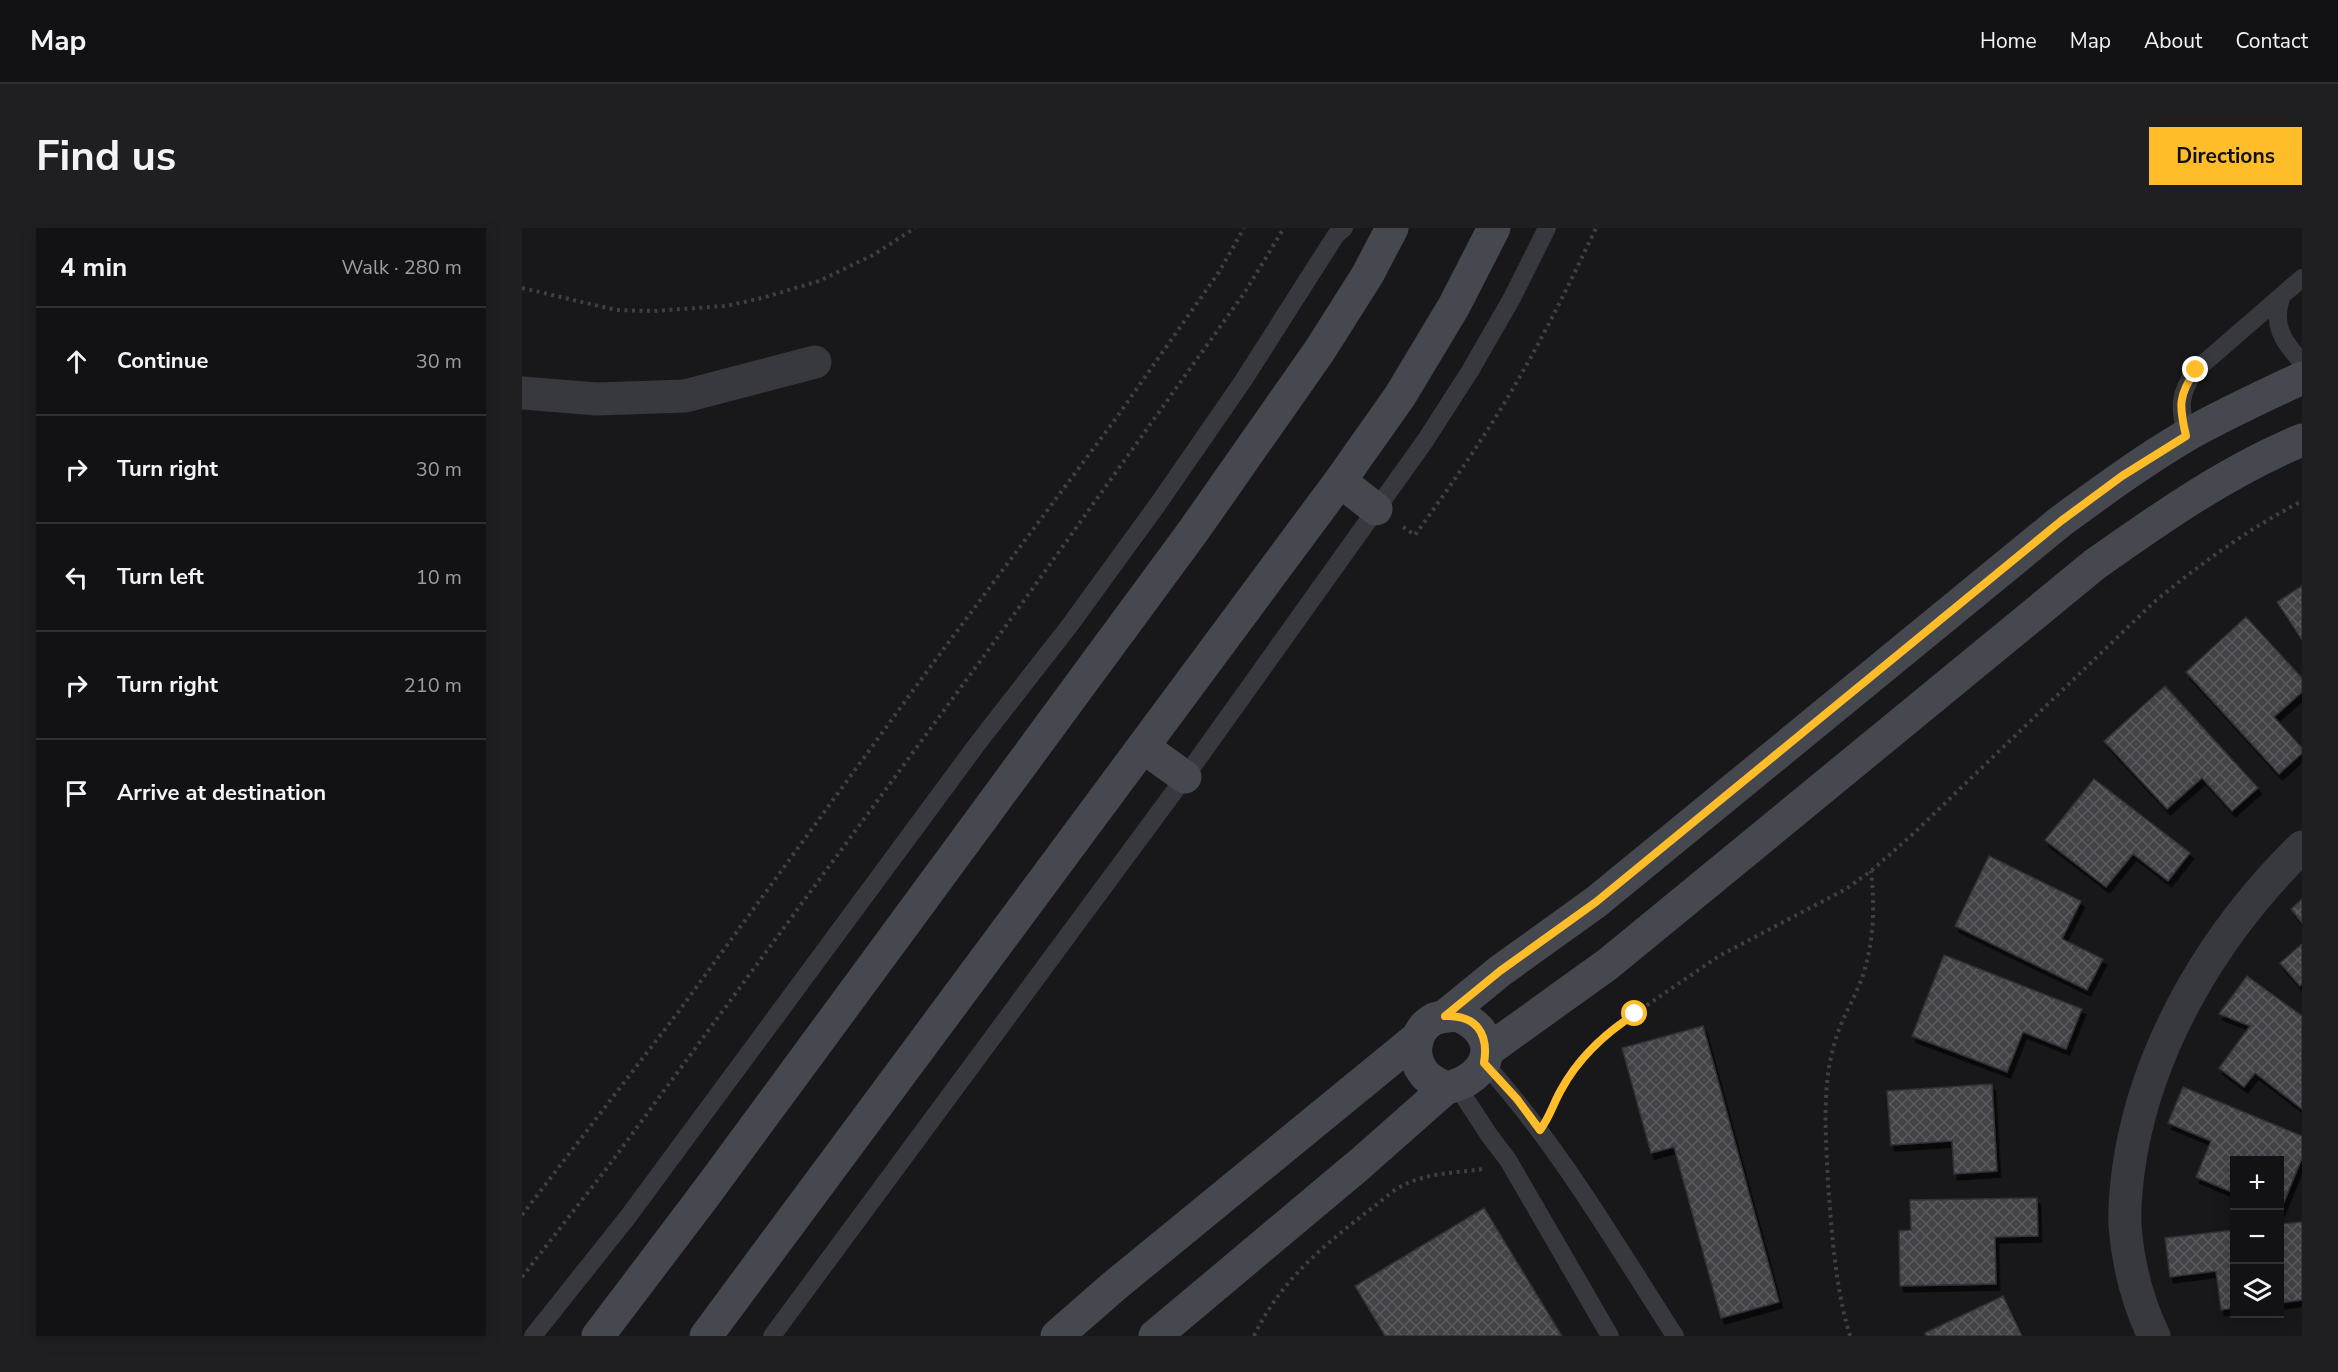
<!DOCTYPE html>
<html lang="en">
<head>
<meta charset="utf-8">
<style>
  :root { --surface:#121114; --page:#1f1f22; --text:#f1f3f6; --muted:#9c9da0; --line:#313134; --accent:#ffbd2a }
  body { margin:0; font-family:"Nunito Sans",sans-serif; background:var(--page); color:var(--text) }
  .controls { position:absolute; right:18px; bottom:18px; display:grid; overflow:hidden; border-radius:0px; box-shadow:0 3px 15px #0003 }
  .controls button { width:54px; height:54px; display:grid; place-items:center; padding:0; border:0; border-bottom:2px solid var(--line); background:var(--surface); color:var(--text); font:30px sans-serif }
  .stop { position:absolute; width:18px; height:18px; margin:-14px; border:4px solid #ffbd2a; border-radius:50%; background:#fff }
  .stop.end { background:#ffbd2a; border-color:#fff; box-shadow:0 2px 6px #0008 }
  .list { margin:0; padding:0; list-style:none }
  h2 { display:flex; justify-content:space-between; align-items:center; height:78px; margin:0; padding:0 24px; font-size:26px }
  h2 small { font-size:20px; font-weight:400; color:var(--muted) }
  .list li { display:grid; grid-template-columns:39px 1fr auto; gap:18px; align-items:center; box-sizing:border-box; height:108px; padding:0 24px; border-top:2px solid var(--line) }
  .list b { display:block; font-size:22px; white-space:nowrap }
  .list em { font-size:20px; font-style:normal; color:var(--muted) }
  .icon { flex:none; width:33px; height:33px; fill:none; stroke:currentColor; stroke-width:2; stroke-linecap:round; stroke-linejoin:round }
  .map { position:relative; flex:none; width:1780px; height:1108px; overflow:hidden; border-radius:0px }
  header { display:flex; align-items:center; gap:36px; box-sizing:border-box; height:84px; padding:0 30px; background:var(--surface); border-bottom:2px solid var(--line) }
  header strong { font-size:28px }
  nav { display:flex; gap:33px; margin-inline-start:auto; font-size:21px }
  .intro { display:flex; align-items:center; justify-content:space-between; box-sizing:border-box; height:144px; padding:0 36px }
  h1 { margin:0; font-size:42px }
  .button { padding:15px 27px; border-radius:0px; background:var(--accent); color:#111; font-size:21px; font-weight:700 }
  main { display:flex; gap:36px; padding:0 36px }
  aside { flex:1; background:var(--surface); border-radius:0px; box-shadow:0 3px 15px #0003 }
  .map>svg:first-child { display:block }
  .building { fill:url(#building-cross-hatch); stroke:#313136; stroke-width:1.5; filter:url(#shadow) }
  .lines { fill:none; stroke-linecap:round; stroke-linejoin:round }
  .path { stroke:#3e4046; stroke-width:4; stroke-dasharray:3 4.5; stroke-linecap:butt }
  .lane { stroke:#38393f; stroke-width:18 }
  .street { stroke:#38393f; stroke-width:33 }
  .secondary { stroke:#46484f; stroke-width:33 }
  .route { stroke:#ffbd2a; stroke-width:8 }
</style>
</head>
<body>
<header>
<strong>Map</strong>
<nav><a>Home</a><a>Map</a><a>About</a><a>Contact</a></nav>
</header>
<div class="intro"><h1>Find us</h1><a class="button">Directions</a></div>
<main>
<aside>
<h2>4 min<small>Walk · 280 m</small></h2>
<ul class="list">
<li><svg class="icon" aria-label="ahead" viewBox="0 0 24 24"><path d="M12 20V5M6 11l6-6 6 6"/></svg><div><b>Continue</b></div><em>30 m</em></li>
<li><svg class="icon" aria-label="right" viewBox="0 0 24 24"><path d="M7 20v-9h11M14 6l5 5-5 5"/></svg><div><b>Turn right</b></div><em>30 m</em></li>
<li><svg class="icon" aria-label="left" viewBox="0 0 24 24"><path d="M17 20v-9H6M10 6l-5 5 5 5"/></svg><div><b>Turn left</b></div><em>10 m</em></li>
<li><svg class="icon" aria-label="right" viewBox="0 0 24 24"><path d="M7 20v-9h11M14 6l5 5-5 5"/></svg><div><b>Turn right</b></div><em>210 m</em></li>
<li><svg class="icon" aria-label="arrive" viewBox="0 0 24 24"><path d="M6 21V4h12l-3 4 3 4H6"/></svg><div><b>Arrive at destination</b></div></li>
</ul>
</aside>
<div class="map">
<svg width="1780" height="1108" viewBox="0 0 1780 1108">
  <defs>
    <pattern id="building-cross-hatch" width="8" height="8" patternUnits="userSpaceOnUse" patternTransform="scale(1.5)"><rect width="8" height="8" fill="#424247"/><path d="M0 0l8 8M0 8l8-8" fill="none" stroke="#5a5b60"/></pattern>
    <filter id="shadow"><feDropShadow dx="3.5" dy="6" stdDeviation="0" flood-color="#0009"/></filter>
  </defs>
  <rect width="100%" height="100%" fill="#18171a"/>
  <path class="building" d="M1780,358V412L1755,374Z
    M1724,389L1780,450V464L1752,489L1780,520V525L1757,546L1664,444Z
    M1643,458L1736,560L1710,583L1680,550L1645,581L1582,513Z
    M1572,551L1668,625L1646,653L1611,626L1584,659L1523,612Z
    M1467,628L1559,673L1540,711L1581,731L1565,762L1433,698Z
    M1780,671V695L1769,681Z
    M1780,716V756L1778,758L1758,735Z
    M1422,727L1560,781L1544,821L1501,804L1485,844L1390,808Z
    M1725,748L1780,788V881L1733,845L1722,859L1697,840L1728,798L1697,786Z
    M1181,798L1257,1074L1199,1090L1152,919L1129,925L1100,820Z
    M1470,856L1475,943L1432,946L1430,913L1369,917L1365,863Z
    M1661,859L1780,908V930L1758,984V932H1712V965L1674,949L1689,913L1646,895Z
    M1515,970L1516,1008L1473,1009L1474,1056L1378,1058L1377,1003L1389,1002L1388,972Z
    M962,980L1040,1108H863L833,1058Z
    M1780,994V1072L1758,1075V996Z
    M1712,1002V1080L1699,1082L1694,1043L1648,1049L1643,1010Z
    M1481,1068L1500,1108H1404L1403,1105Z"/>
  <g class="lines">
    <path class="path" d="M0,60L94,82L131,83L204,78L240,70L297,53L351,27L393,0
      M881,299L893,307C924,264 955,220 983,174C1017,118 1046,59 1074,0
      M1032,881L1038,865L1051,841L1069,820L1090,801L1197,728L1324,661L1349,643L1392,605L1631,375C1678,336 1726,301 1780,273
      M0,987L157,783L403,446L592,193L697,44L722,0
      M0,1049L88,936L473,413L723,64L762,0
      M732,1108C764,1041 818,1006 874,961C904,944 927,946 960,941
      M1328,1108C1313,1058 1310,1006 1306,955C1304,906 1299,857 1314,810C1321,788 1334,768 1341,747C1352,713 1353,678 1349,643"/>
    <path class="lane" d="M1760,68C1749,96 1761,114 1780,134
      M1664,208C1658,178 1656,167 1674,142L1780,50
      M962,835C1037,918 1093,1015 1153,1108
      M935,858L967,907L986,932L1088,1108
      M11,1108L105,990L456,515L548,397L636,276L721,153L814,7L822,0
      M250,1108L663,549L903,213L948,143L990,70L1025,0"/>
    <path class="street" d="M0,165L75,171L163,168L293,134
      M1632,1108C1616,1075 1606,1035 1603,998C1602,974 1605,949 1609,925C1630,809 1696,701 1780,619"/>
    <path class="secondary" d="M818,253L854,281
      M621,519L663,549
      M935,787C982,806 970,851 924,860C916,856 906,852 901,844C888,827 893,801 912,791C920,788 927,788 935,787Z
      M923,788L978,743L1074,674L1539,293C1580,263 1621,233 1665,207C1702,186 1741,168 1780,150
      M965,823L1086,736L1572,337C1637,291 1705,243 1780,212
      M76,1108L185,964L672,302L798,122L846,46L870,0
      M184,1108L818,253L878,168L932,78L972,0
      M535,1108L591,1059L895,810
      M633,1108L838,936L924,860"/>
  </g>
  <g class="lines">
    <path class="route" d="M1113,786C1082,806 1057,829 1039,862C1031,876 1028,889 1018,902L995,871L962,835C967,805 954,787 923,788L978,743L1074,674L1539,293L1600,248L1664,208C1657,178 1656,167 1674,142"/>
  </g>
</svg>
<div class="controls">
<button>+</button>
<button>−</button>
<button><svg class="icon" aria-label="layers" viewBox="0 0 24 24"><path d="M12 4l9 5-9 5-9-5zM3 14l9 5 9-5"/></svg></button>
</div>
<div class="stop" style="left:1113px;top:786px"></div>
<div class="stop end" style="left:1674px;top:142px"></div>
</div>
</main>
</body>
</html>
